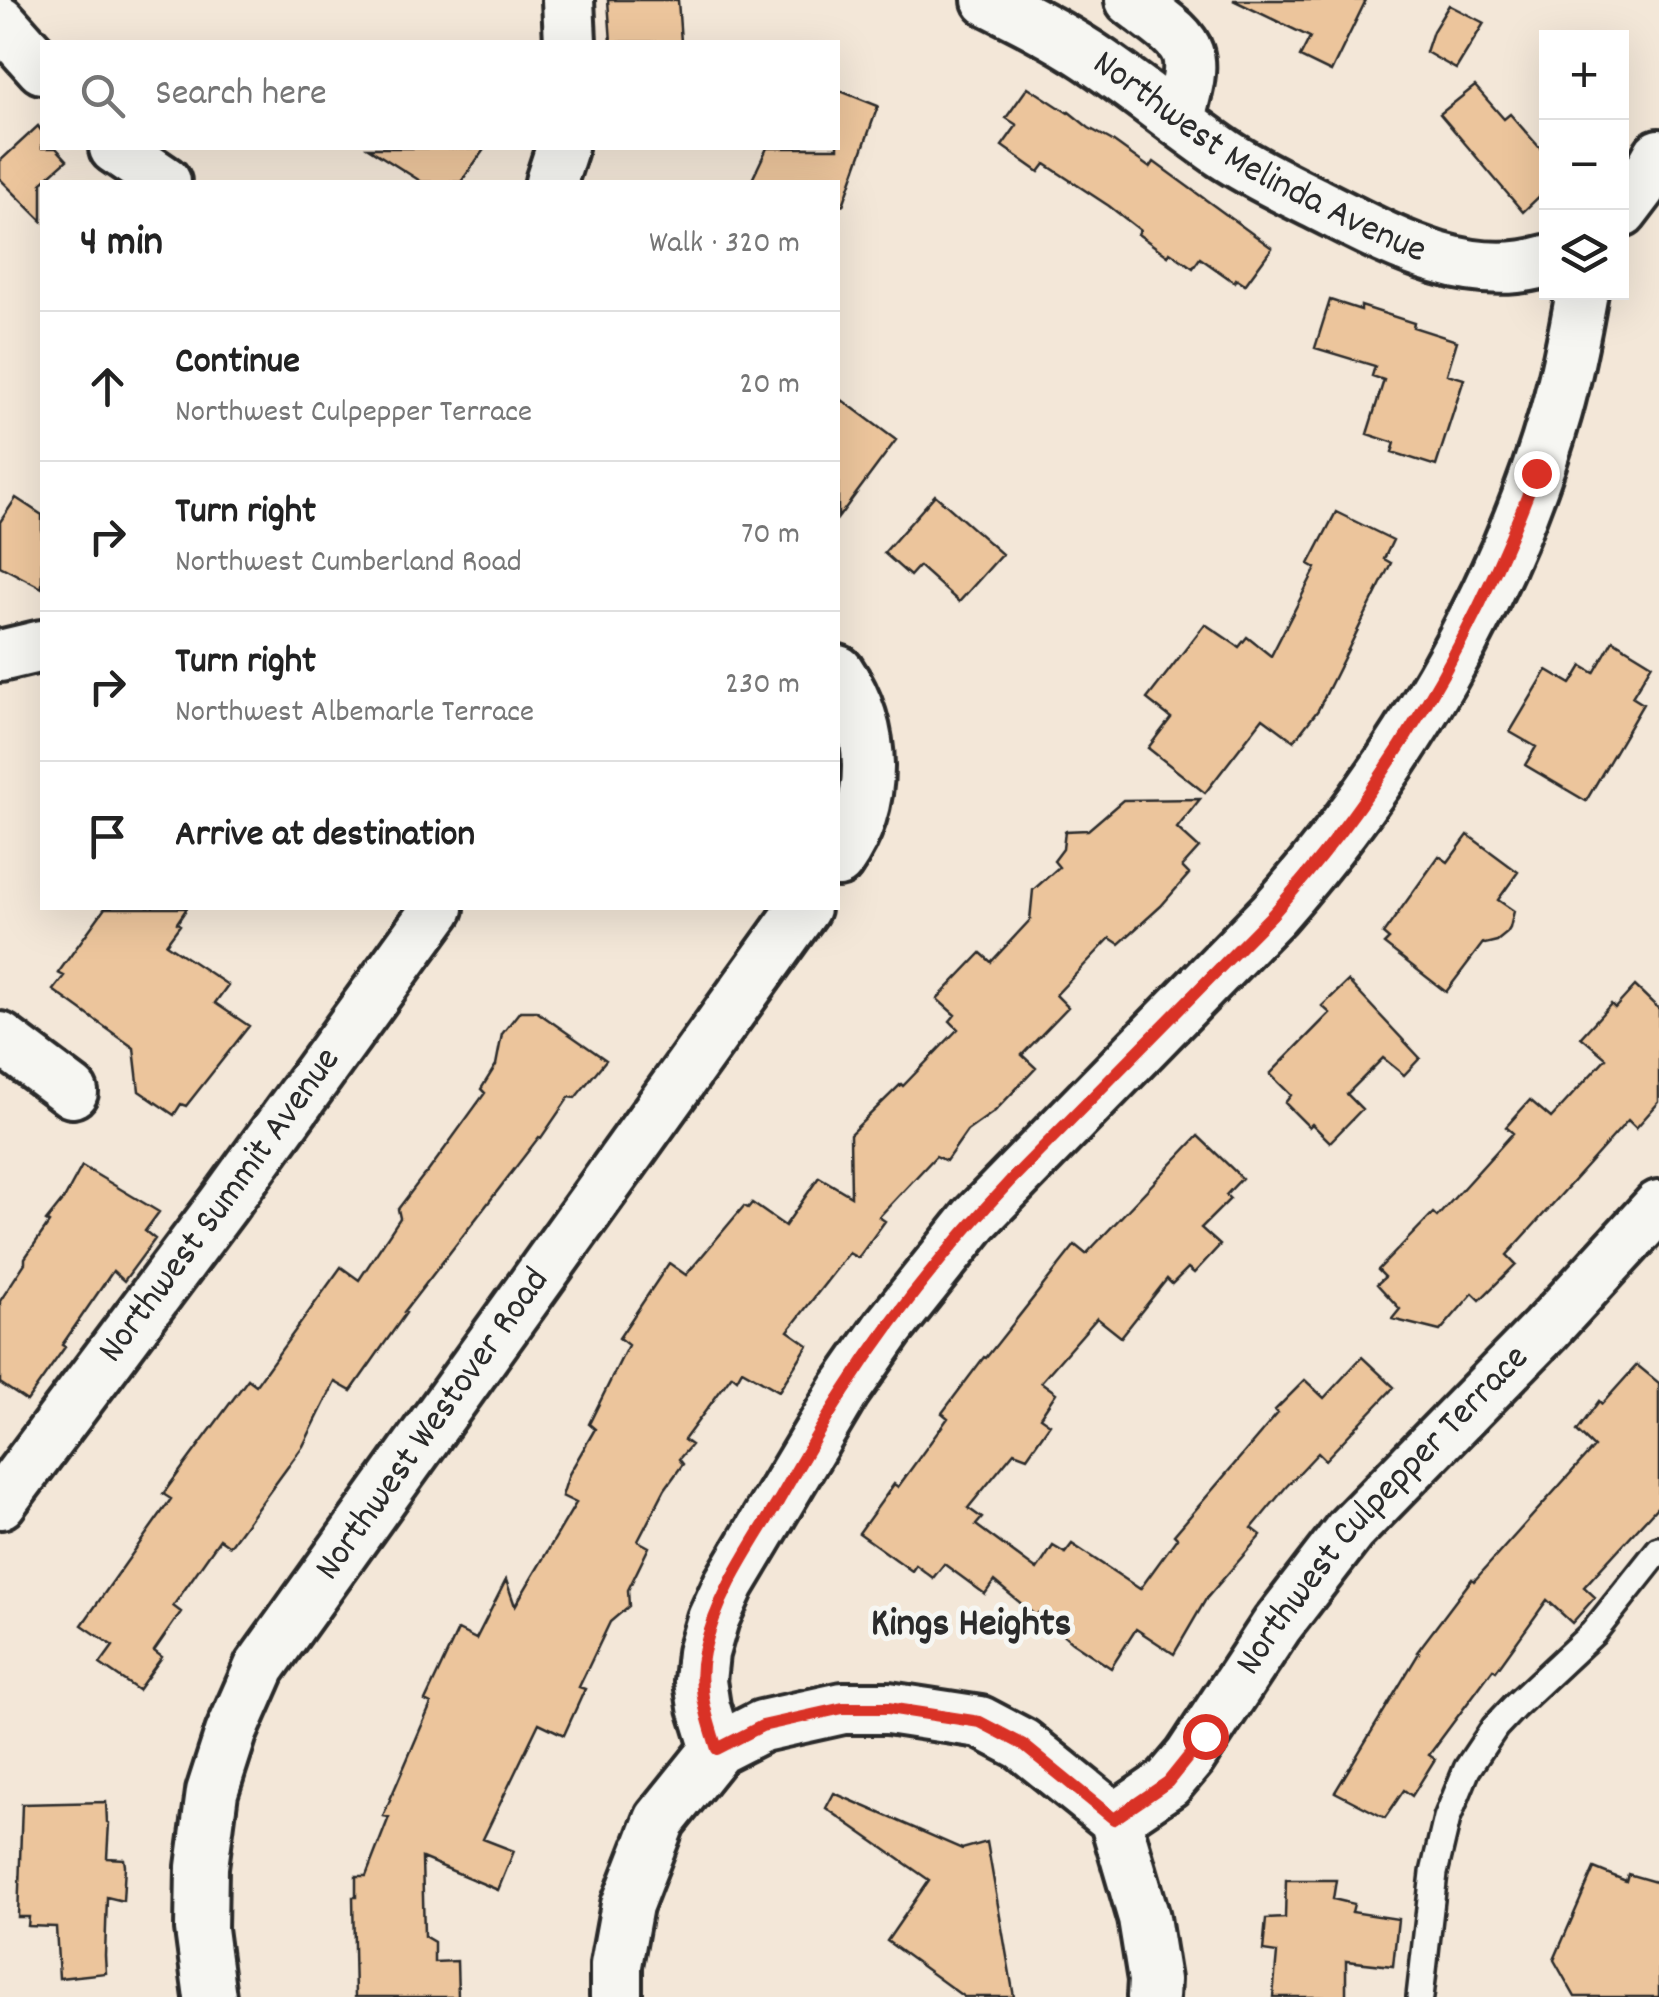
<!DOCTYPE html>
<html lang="en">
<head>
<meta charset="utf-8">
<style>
  :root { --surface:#fff; --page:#f6f6f6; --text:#222; --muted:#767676; --line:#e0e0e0 }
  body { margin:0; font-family:Dekko,sans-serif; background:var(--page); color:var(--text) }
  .controls { position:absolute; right:30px; top:30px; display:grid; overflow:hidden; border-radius:0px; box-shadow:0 10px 40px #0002 }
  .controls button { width:90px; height:90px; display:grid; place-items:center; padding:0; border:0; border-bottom:2px solid var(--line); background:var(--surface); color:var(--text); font:50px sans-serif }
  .stop { position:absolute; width:30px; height:30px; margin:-22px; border:8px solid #d93025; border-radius:50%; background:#fff }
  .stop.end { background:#d93025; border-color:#fff; box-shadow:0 2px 10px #0008 }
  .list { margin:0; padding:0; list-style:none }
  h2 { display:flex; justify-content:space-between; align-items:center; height:130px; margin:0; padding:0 40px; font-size:42px }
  h2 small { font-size:32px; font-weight:400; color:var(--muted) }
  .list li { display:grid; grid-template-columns:65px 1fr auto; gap:30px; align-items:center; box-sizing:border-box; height:150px; padding:0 40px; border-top:2px solid var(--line) }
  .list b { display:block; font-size:38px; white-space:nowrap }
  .list p { margin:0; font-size:32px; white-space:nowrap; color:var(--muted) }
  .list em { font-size:32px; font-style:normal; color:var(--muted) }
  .icon { flex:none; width:55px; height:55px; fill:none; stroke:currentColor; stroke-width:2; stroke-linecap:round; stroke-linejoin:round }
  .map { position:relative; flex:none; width:1659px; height:1997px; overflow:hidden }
  .search { position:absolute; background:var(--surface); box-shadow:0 10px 40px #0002; left:40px; top:40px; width:800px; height:110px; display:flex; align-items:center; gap:25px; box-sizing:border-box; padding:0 35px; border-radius:0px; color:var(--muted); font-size:38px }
  .panel { position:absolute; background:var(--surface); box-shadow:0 10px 40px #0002; left:40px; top:180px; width:800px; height:730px; border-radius:0px }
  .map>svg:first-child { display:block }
  .building { fill:#ecc59c; stroke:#2b2b2b; stroke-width:2.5 }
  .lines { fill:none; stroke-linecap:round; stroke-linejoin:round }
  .service-casing { stroke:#2b2b2b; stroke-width:32 }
  .minor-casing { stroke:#2b2b2b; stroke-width:58 }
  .service { stroke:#f6f6f2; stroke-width:25 }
  .minor { stroke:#f6f6f2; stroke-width:50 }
  .route { stroke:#d93025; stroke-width:12 }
  .labels { text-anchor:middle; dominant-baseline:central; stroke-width:10; stroke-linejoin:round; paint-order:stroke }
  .street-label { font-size:38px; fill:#2b2b2b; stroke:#f6f6f2 }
  .neighbourhood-label { font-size:40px; font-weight:bold; fill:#2b2b2b; stroke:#f6f6f2 }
</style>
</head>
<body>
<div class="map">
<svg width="1659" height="1997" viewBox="0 0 1659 1997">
  <rect width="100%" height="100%" fill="#f3e7d8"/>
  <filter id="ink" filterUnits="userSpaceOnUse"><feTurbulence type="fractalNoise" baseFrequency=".01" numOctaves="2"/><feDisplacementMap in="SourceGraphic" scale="20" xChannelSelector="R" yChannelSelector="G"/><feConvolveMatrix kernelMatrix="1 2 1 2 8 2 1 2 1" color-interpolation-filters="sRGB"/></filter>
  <g filter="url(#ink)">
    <path class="building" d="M608,0H678L681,42H611Z
      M1233,0H1366L1331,72L1300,57L1310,37Z
      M1449,5L1484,23L1456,69L1426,52L1433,31Z
      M1475,86L1504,119L1510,114L1546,155V190L1523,212L1440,114Z
      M1028,87L1068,113L1069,112L1089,128L1111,140L1150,168L1154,162L1272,248L1245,285L1236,279L1234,282L1200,258L1193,268L1170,252L1168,256L1138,234L1140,230L1109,206L1045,164L1039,172L1002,146L1017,125L1006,118Z
      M838,90L878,106L843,205L838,204V182H751L767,148H838Z
      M38,126L42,132V148H56L67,160L42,182V221L0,179V161Z
      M368,148H485L461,182H422Z
      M1330,300L1361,310V306L1414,323L1413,327L1457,341L1447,374L1464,379L1436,466L1392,452L1395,443L1367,434L1384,380L1372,376L1375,366L1315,348Z
      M838,397L896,440L838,518Z
      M935,495L1002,554L959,602L919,566L910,576L884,553Z
      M16,498L42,515V588L0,566V522Z
      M1336,512L1393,540L1384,559L1391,563L1318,710L1294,741L1263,718L1205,793L1148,748L1171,718L1147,699L1205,624L1239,647L1247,637L1271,656L1316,568L1309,564Z
      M1613,640L1652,664L1632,697L1643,704L1586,801L1525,765L1536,747L1510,732L1547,670L1571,684L1582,666L1594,673Z
      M1200,799L1177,828L1199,848L1182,867L1189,874L1161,906L1119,944L1110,938L1056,995L1068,1007L1022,1055L1036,1068L995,1111L967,1131L946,1161L936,1156L879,1217L885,1221L858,1258L849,1253L788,1331L808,1345L779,1391L742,1370L737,1379L732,1375L684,1440L691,1445L679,1459L683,1464L665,1489L638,1541L649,1547L628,1590L629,1606L610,1622L579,1687L585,1689L564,1735L539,1723L483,1839L514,1851L498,1890L422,1858L424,1936L434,1942V1962L457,1961L458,1997H355L353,1897H356V1876H366L389,1817L383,1816L431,1704L425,1701L458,1630L476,1639L506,1580L515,1606L576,1503L562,1496L569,1474L595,1429L589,1424L628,1345L619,1338L669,1263L686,1275L744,1206L748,1208L752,1203L785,1226L819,1177L851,1196L850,1134L901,1084L903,1086L958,1029L950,1021L955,1015L937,999L981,953L991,962L1030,920L1033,890L1059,867L1054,861L1063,849L1065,831L1088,830L1123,800Z
      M1468,835L1518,872L1498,900L1514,911L1510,928L1507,933L1497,941L1485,944L1483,943L1446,992L1384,944L1389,939L1383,934L1439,856L1448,862Z
      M105,908H187L177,923L180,925L166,944L228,985L215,1003L249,1026L186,1106L181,1104L174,1115L139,1091L134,1048L53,990L64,976L58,973Z
      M1348,981L1420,1058L1404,1075L1383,1058L1347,1094L1362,1109L1330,1142L1312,1124L1309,1127L1285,1103L1291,1095L1270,1074L1330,1013L1322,1006Z
      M1635,986L1659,1009V1102L1636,1128L1628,1120L1507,1255L1516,1264L1480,1300L1473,1293L1440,1331L1392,1319L1400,1309L1377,1284L1385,1277L1378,1270L1433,1213L1437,1217L1513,1133L1506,1127L1530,1100L1551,1118L1606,1058L1581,1037L1611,1004L1615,1008Z
      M520,1011H536L606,1060L575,1098L569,1097L541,1138L539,1137L404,1312L406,1313L351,1391L335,1382L303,1446L230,1546L220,1539L173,1606L181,1612L154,1651L162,1657L138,1690L100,1664L113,1646L82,1625L171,1499L163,1494L248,1379L256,1385L341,1267L359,1280L400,1218L398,1209L424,1175L427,1173L485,1093L481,1089L496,1065L502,1034Z
      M1198,1136L1242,1178L1226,1195L1230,1199L1201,1228L1220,1245L1194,1273L1188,1268L1172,1284L1167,1279L1121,1337L1097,1318L1041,1382L1056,1393L1040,1417L1050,1424L1027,1457L1014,1452L968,1508L982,1518L976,1525L1037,1570L1053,1546L1065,1553L1072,1544L1140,1589L1177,1538L1174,1535L1278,1413L1275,1410L1305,1380L1324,1398L1362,1357L1394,1387L1325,1460L1318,1453L1286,1487L1252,1528L1261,1535L1206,1599L1174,1654L1136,1629L1111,1668L1072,1642L1038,1613L1036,1616L994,1581L985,1594L944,1564L933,1578L916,1565L912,1571L859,1533L894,1484L898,1487L948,1418L942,1413L984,1357L986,1358L1075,1245L1086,1254Z
      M82,1166L159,1212L145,1231L155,1239L124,1281L113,1271L62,1345L65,1347L27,1401L0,1383V1301L25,1263V1258L49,1223L46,1221L65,1197Z
      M1637,1365L1659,1383V1505L1584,1587L1595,1597L1572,1623L1547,1600L1496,1671L1493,1669L1429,1755L1435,1759L1412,1796L1404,1790L1385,1818L1335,1792L1419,1653L1417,1652L1472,1579L1474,1581L1594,1447L1577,1431L1599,1401L1602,1404Z
      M834,1793L962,1849L987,1842L1014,1997H964L887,1941L929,1880L826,1808Z
      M106,1802L107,1822L109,1823L107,1858L124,1859L125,1866L123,1901L107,1897L105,1956L106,1973L59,1978L56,1927L28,1926L29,1917H18L22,1804Z
      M1594,1868L1626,1881L1628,1874L1659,1883V1997H1575L1554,1960Z
      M1286,1880H1336L1333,1899L1354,1904L1352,1912L1398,1919L1393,1966L1346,1961V1997H1273L1277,1953L1263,1951L1266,1919L1285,1918Z"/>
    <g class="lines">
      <defs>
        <path id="service" d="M1420,1997L1434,1873L1447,1818L1467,1769L1495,1727L1514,1707L1593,1633L1659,1550"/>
        <g id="minor">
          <path d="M568,0L570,42"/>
          <path id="s1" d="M988,0C1022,17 1056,34 1088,55C1135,86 1178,122 1223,153C1253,173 1285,188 1317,204C1385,238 1467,286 1546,261"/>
          <path d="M1131,0C1191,46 1201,44 1178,120"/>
          <path d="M0,21L42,68"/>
          <path d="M115,148L165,182"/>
          <path d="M551,182L562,148"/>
          <path d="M1622,212L1641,187L1659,155"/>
          <path d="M0,656L42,646"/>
          <path d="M838,671C877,729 879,803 838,861"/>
          <path d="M0,1038L72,1092"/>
          <path id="s2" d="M0,1503L223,1205L438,908"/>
          <path d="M717,1749L704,1707L700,1681L703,1653L713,1619L729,1584L844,1391L888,1328L975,1219L1273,914C1398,772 1504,595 1556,412C1567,373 1575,332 1582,292"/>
          <path id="s3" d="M1115,1819L1168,1783L1190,1757L1277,1625L1350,1530L1545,1330L1659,1206"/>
          <path id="s4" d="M210,1997L201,1929L202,1867L212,1792L231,1733L260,1667L804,908"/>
          <path d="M616,1997V1965L627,1905L660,1820L717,1749L762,1726L843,1708H888L980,1722L1022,1744L1115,1819L1144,1918L1154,1980L1153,1997"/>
        </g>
      </defs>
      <use href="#service" class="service-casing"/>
      <use href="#minor" class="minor-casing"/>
      <use href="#service" class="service"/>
      <use href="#minor" class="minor"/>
    </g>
  </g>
  <g class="lines" filter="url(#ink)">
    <path class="route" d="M1205,1736L1168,1782L1114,1819L1022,1744L980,1722L888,1708H843L762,1726L717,1749C707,1717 696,1686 704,1652C716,1597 749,1549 778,1502C800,1464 821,1426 845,1390C893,1315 950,1245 1011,1180L1273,914C1389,783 1475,637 1536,473"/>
  </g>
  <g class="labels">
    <g class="street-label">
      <text stroke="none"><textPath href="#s1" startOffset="315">Northwest Melinda Avenue</textPath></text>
      <text stroke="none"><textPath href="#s2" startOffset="370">Northwest Summit Avenue</textPath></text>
      <text stroke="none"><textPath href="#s4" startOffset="638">Northwest Westover Road</textPath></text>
      <text stroke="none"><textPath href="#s3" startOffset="412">Northwest Culpepper Terrace</textPath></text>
    </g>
    <g class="neighbourhood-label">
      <text x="971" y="1626">Kings Heights</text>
    </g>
  </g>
</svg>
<div class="controls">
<button>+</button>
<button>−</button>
<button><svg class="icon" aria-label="layers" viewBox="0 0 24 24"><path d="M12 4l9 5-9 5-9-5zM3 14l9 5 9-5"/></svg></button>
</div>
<div class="stop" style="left:1205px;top:1736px"></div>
<div class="stop end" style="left:1536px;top:473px"></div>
<div class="search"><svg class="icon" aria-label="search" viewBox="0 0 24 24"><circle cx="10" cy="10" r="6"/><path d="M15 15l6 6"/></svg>Search here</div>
<section class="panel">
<h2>4 min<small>Walk · 320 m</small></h2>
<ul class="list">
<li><svg class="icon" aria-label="ahead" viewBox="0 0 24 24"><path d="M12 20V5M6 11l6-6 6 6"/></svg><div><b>Continue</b><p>Northwest Culpepper Terrace</p></div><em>20 m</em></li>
<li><svg class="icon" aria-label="right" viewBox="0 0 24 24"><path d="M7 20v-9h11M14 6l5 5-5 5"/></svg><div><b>Turn right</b><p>Northwest Cumberland Road</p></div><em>70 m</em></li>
<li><svg class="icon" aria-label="right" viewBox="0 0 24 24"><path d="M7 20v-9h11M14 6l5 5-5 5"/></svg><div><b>Turn right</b><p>Northwest Albemarle Terrace</p></div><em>230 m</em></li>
<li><svg class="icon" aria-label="arrive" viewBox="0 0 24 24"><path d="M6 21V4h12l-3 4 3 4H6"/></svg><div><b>Arrive at destination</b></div></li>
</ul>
</section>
</div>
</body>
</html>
